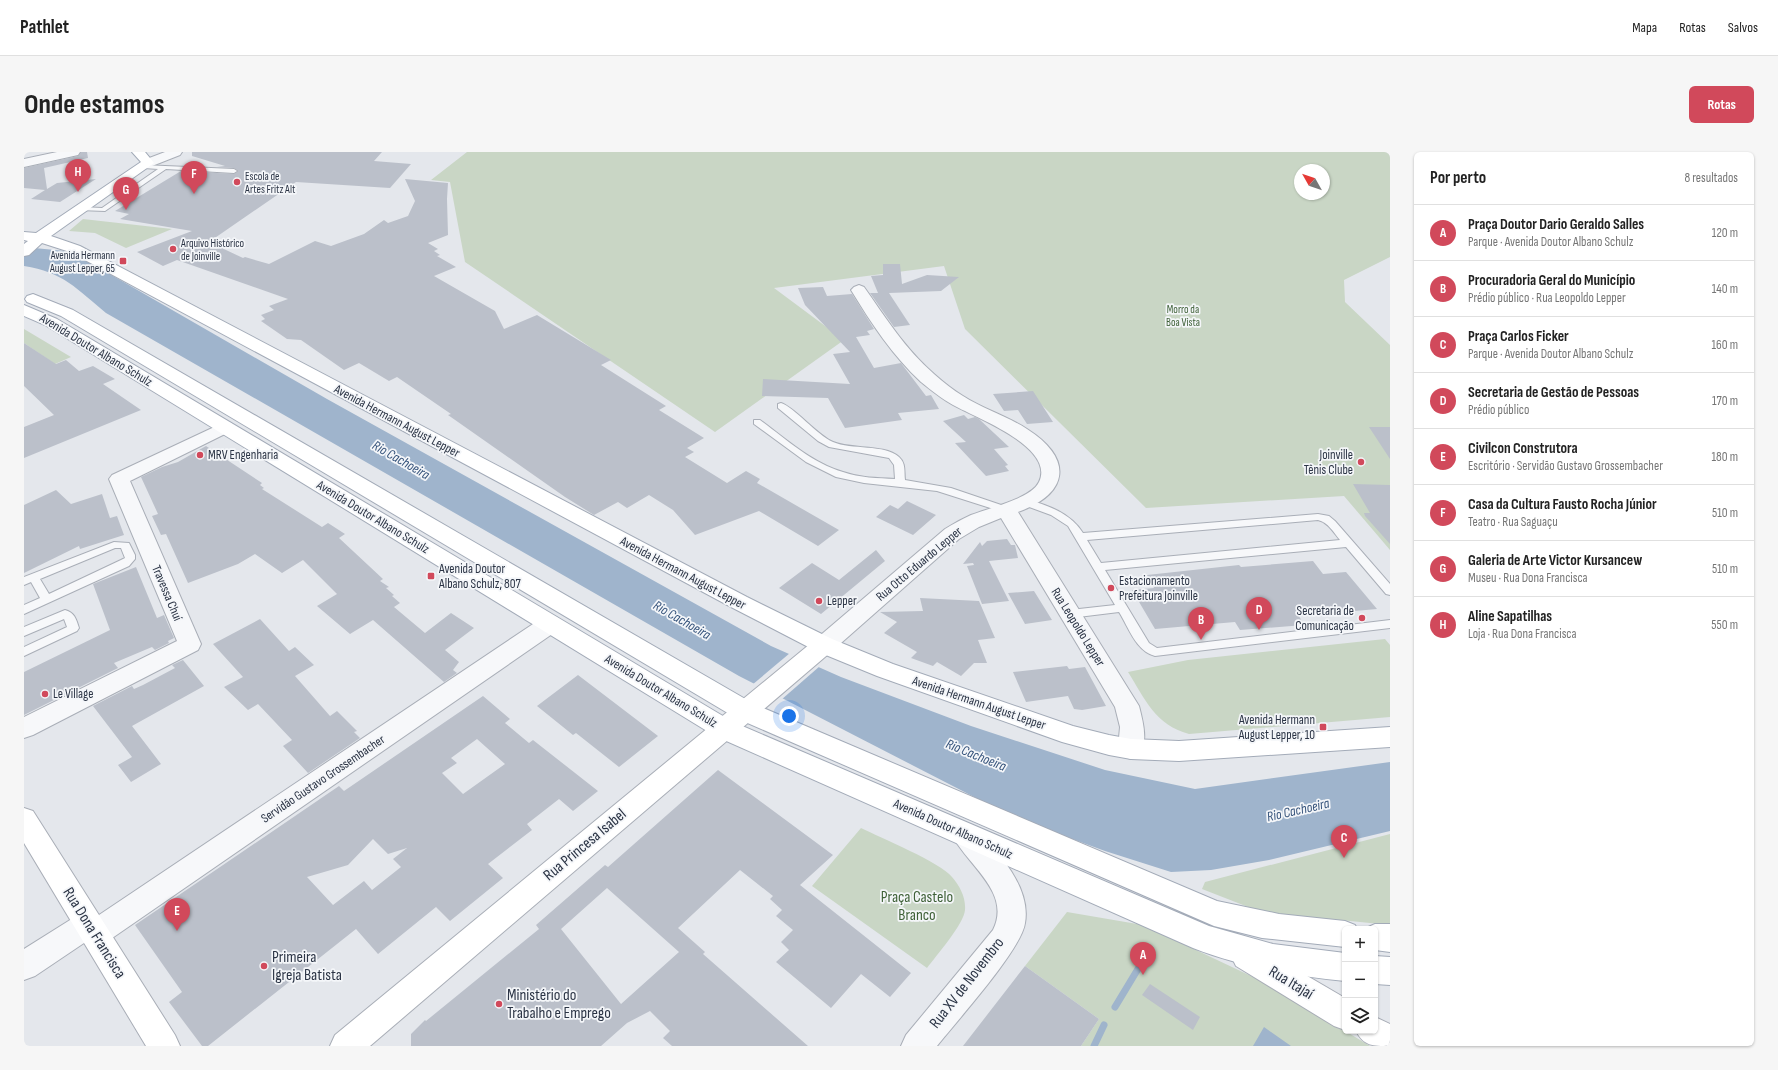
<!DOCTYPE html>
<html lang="pt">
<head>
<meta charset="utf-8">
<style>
  :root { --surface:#fff; --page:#f6f6f6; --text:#222; --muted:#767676; --line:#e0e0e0; --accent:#d1495b }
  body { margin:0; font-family:"Sofia Sans Condensed",sans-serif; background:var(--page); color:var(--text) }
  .controls { position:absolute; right:12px; bottom:12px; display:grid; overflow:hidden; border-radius:6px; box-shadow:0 1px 3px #0004 }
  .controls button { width:36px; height:36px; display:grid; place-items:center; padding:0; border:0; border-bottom:1px solid var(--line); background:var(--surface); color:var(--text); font:20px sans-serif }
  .compass { position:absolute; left:1270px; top:12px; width:36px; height:36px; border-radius:50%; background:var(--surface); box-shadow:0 1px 3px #0004; rotate:310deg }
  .you { position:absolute; left:765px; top:564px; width:14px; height:14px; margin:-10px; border:3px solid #fff; border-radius:50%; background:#1a73e8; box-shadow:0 0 0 6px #1a73e833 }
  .badge { display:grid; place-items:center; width:26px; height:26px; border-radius:50%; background:var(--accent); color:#fff; font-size:13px; font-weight:700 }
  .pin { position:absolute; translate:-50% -33px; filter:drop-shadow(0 1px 2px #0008) }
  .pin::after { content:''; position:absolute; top:21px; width:14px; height:12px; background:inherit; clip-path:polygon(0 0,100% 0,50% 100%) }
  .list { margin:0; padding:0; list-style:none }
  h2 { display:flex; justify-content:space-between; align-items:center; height:52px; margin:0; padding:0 16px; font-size:17px }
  h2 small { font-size:13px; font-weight:400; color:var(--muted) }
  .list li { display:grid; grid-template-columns:26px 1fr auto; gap:12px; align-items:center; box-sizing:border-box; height:56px; padding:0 16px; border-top:1px solid var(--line) }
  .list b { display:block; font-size:15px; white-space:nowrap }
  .list p { margin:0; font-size:13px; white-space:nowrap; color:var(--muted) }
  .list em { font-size:13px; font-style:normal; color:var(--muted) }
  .icon { flex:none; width:22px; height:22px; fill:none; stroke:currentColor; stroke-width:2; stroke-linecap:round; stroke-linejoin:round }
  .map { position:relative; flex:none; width:1366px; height:894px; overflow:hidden; border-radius:6px }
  header { display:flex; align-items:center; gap:24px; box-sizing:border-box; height:56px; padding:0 20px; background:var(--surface); border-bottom:1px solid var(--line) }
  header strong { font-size:19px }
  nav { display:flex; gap:22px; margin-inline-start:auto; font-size:14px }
  .intro { display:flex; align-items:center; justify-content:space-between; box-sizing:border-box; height:96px; padding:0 24px }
  h1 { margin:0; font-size:28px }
  .button { padding:10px 18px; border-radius:6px; background:var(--accent); color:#fff; font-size:14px; font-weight:700 }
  main { display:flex; gap:24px; padding:0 24px }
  aside { flex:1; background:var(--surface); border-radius:6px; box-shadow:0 1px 3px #0004 }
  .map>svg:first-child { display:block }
  .green { fill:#c9d6c5; fill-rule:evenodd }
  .water { fill:#9fb4cc }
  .pier { fill:#e4e7ec }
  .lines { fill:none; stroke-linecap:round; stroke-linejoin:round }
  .stream { stroke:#9fb4cc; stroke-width:7 }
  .building { fill:#bbc0ca; fill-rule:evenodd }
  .service-casing { stroke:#a9aeb7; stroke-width:2 }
  .minor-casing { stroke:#a9aeb7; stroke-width:2 }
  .secondary-casing { stroke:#a9aeb7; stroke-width:2 }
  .primary-casing { stroke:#a3abb8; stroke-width:2 }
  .service { fill:#f7f8fa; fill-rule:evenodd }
  .minor { fill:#f7f8fa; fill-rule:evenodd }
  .secondary { fill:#fff; fill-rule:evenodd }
  .primary { fill:#fff; fill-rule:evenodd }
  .poi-dot { fill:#d1495b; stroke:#f4f6f9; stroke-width:1.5 }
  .labels { text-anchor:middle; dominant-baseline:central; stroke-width:3.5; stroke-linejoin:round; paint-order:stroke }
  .far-poi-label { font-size:11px; fill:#2b3445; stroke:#f4f6f9; text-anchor:start }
  .far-park-label { font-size:11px; fill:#3f6138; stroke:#f4f6f9 }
  .street-label { font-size:13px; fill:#2b3445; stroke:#f4f6f9 }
  .poi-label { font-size:13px; fill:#2b3445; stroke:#f4f6f9; text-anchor:start }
  .water-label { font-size:14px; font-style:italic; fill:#34527a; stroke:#f4f6f9 }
  .near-street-label { font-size:16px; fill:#2b3445; stroke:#f4f6f9 }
  .near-park-label { font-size:16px; fill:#3f6138; stroke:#f4f6f9 }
  .near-poi-label { font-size:16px; fill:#2b3445; stroke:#f4f6f9; text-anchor:start }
</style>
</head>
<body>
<header>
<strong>Pathlet</strong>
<nav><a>Mapa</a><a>Rotas</a><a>Salvos</a></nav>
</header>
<div class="intro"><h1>Onde estamos</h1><a class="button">Rotas</a></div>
<main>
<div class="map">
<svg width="1366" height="894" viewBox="0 0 1366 894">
  <rect width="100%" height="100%" fill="#e4e7ec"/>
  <path class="green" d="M443,0H1366V105L1320,128L1321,150L1366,193V398L1320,344L1122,356L941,177L920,114L750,136L820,188L691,280L441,110L426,30L407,28ZM1276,18H1300V42H1276Z
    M59,67L148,77L102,96L71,81L45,79Z
    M0,177L47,205L31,212L0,191Z
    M1361,487L1366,493V565L1165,582C1131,573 1121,547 1104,520L1164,508Z
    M837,676C857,686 916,710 928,725C936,734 942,746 941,758C940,772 912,804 903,816L788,734Z
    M1366,682V773L1237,760L1178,737L1181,730Z
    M1043,760L1119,773L1244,832L1346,894H1057L1075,867L1001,814Z"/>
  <path class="water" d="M0,95L41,99L51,102L303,247L747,494L817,525L947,574L1081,618L1171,637L1366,610V679L1245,708L1187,718L1147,720L1081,699L1013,674L958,649L715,524L82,161C53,137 39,120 0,114Z
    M1240,875L1267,894H1229Z"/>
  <path class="pier" d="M766,501L796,514L757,548L728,533Z"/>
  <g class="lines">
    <path class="stream" d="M1091,855L1126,797
      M1070,894L1080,873"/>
  </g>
  <path class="building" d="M57,0H63L64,6L20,16L23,37L33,31L72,27L36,50L7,47L21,38L0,36V16L54,4Z
    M168,0H358L350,9L387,12L366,36L272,30L185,90L219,106L221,105L245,112L291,89L307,94L340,82L360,68L364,71L384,64L391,49L381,27L424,31L423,47L424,83L404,91L414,97L410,99L416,103L413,104L432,115L410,124L471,159L480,177L513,163L587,208L577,213L642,254L635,258L680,286L663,296L670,300L661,305L703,331L722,319L736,327L733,331L815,378L794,394L735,359L671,383L649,358L625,343L603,356L594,350L570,363L541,345L424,263L427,262L373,225L365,229L335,211L320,218L277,188L263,187L237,169L241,167L237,163L250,158L245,154L264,147L153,108L139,114L113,100L168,79L96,67L105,62L91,59L157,19L210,22L214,19L210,16L193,15L201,14L168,4Z
    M859,112H876L878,132L903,123L935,125L917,139L865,141L886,173L870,175L846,141H854L847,124L859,123Z
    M799,135L803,144L828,142L850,177L843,179L846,183L832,185L850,216L877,211L902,244L907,243L915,257L874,261L878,268L821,276L804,246L738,244L739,227L826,232L809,202L826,200L781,153L774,136Z
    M0,191L32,212L42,208L55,219L69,214L91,227L79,232L117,258L0,306V275L30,263L0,234Z
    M1009,239L1029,270L1003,272L994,258L980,259L969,242Z
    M940,263L944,267L951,265L955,267L985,295L970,297L984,313L981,314L985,319L962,324L931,291L942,290L919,269Z
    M1345,275H1366V307Z
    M182,294L238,331L236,333L240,336L238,337L298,375L304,371L321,382L315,386L359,427L356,429L365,435L362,436L370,443L368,444L376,451L370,455L401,481L427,461L450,476L421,498L435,510L429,518L433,521L420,530L349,468L326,482L293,454L313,442L279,408L258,421L231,402L214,412L164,431L142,382L137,383L128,364L134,362L117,325L138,315L154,310Z
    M1329,332L1366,333V392L1341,364L1340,361H1346Z
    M32,338L47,352L78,342L86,366L93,364L100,383L56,397L55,394L0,421V353Z
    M883,349L912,363L889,383L852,365L866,353L874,357Z
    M983,387L987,393H991L994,406L965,409L985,449L958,452L943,414L950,413L949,411L939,412L956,390L958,394L963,389Z
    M852,398L861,409L797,462L755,436L788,411L815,428Z
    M1289,409L1299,422L1322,420L1353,457L1275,464L1280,473L1216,478L1211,470L1131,477L1108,438L1130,436L1123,423L1215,413L1217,415Z
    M112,415L133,466L140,463L150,486L144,489L145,491L131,498L128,495L90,511L94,516L0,563V520L86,478L69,432Z
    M1010,439L1028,468L1001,472L984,441Z
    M896,446L955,449L971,486L954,488L963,511H950L937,524L913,510L909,514L887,506L893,500L860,481L873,470L856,460L899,459Z
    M236,467L265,499L271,495L290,513L271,524L306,564L313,559L333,579L330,580L336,586L284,621L259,594L268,588L234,552L224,558L200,535L219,525L189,492Z
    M159,508L180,534L108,574L137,612L107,630L94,613L108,605L69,554L108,534L110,537L119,533L151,516L148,513Z
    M1043,514L1045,517L1061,515L1082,554L1058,558L1050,557L1044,544L1002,550L989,520Z
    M554,523L634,584L595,615L552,581L549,583L513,554Z
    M459,544L486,567L481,571L505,591L509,588L574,639L549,659L535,647L503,672L508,678L464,712L479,726L426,769L412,755L354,802L332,777L184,894H178L145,850L158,840L111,773L315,634L320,639ZM453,587L481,612L439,642L418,621L433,611L427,606ZM349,687L364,702L383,696L369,707L377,715L348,738L340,729L309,753L283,725L324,713Z
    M694,618L809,703L776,733L887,821L866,845L837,822L807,856L752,810L765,798L757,790L769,778L752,764L758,758L746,747L749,744L716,718L654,776L681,800L679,802L784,894H648L639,886L646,879L626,859L603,871L577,894H387V882L401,868L402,869L515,777L512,773L581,713L584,715ZM583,736L655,800L597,852L537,777Z
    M1001,814L1075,867L1057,894H939Z
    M1126,832L1176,865L1169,878L1118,843Z"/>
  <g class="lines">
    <defs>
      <path id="service" d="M118,13L210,17L213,19L210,21L142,17L81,59L55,58L54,57L57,55L78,56L134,17L120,16L117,14Z
        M757,251C770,255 793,283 809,290C827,298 861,292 875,305C882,311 880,320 881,328L927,336L986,356L987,358L982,361L913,339L840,331L812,325L782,310L730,272V268H736C762,287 788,311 819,320C836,326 854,326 871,327L870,313L865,306L805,295L794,289L754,256V252Z
        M1001,347C1024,353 1046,361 1059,381L1294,362L1305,364L1311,369L1366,432V443L1362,442L1322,395L1081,418L1125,491L1133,496L1366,468V476L1131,504C1112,499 1105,476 1095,460L1046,466L1042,465L1040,462L1046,458L1091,453L1044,374L1027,363L997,352L996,350ZM1294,368C1304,370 1310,381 1316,388L1077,411L1063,388Z
        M90,390L105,391L111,403V407L105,414L0,462V453L16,446L7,430L0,433V425ZM91,396H97L101,406L97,408L25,442L16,427Z
        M41,458C51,461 52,467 55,476L53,479L0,504V495L43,475L40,467L0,484V475Z"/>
      <path id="minor" d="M33,0H56L54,3L0,15V7Z
        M141,0H158L156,3L128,14H120L118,11L120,8Z
        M835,133L840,135C862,166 881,197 910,222C919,230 929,238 939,244C959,257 983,264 1003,277C1050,307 1045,342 994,360L1115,554C1119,570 1124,588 1116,604L1107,607L1098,604L1094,597L1096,575L1091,555L977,366L955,375L935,387L808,499L800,501L792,499L789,493L792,487L921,377C929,372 938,367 947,363C964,356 1007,347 1015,330C1032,295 950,265 929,253C918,247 907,238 897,230C869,204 847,171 827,138L830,135Z
        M201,270L207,271L210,275L207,279L106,329L177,492L174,498L9,583L0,586V565L153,489L85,327L88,323Z
        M526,464L534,466L537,472L534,478L81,791L71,795L60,791L11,824L0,828V797L54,763L64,759L75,763L518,466Z
        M942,671C958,677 970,695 980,709C993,726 1005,749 1001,771C998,797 932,870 913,894H877L882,883L969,778C988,740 943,713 928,683L932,675Z"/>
      <path id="secondary" d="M800,485L808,487L811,493L808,499L346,894H306L311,883L792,487Z
        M0,656L9,659L151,883L156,894H122L0,691Z
        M1222,790L1232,794L1321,846V878L1310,874L1212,814L1207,804L1212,794Z
        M1351,865L1366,872V894C1348,894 1340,894 1332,879H1351Z"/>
      <path id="primary" d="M108,0H121L130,11L27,84L56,94L723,445L808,487L869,512L1049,574L1085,583L1107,587L1155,589L1366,575V595L1155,609L1107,607L1085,603L1038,590L853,524L792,499L707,455L46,100L18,91L5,103L0,104V92L4,89L0,88V80L12,81L117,10Z
        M9,142L49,158L730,552L1193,749L1255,762L1321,769L1331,773L1333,777H1321V795L1238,786L1190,774L712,566L37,164L3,150L1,147L3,144Z
        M0,153L33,167L709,570L1185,774L1249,792L1321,801V829C1268,824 1218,815 1169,796L691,584L21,173L0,164Z
        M1351,772H1366V800L1351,798V777H1340Z
        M1351,804L1366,805V833L1351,832Z"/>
    </defs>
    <use href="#service" class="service-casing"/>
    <use href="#minor" class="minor-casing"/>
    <use href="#secondary" class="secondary-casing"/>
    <use href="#primary" class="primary-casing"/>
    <use href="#service" class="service"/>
    <use href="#minor" class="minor"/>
    <use href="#secondary" class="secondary"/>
    <use href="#primary" class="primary"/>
  </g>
  <g class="poi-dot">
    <circle cx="213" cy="30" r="4"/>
    <circle cx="149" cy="97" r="4"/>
    <rect x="95" y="105" width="8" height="8" rx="2"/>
    <circle cx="176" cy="303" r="4"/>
    <circle cx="1337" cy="310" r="4"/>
    <rect x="403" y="420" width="8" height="8" rx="2"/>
    <circle cx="1087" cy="436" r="4"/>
    <circle cx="795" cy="449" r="4"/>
    <circle cx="1338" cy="466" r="4"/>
    <circle cx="21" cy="542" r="4"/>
    <rect x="1295" y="571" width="8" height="8" rx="2"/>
    <circle cx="240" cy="814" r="4"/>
    <circle cx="475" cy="852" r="4"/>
  </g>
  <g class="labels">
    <g class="far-poi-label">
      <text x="221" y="24">Escola de<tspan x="221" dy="13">Artes Fritz Alt</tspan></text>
      <text x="157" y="91">Arquivo Histórico<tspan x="157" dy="13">de Joinville</tspan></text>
      <text x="91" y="103" text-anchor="end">Avenida Hermann<tspan x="91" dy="13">August Lepper, 65</tspan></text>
    </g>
    <g class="far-park-label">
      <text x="1159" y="157">Morro da<tspan x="1159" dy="13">Boa Vista</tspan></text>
    </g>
    <g class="street-label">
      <text transform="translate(72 198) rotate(31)">Avenida Doutor Albano Schulz</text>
      <text transform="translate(373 269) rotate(28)">Avenida Hermann August Lepper</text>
      <text transform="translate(349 365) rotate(31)">Avenida Doutor Albano Schulz</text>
      <text transform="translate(895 412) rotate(-40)">Rua Otto Eduardo Lepper</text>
      <text transform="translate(659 421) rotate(28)">Avenida Hermann August Lepper</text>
      <text transform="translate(143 441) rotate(67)">Travessa Chuí</text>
      <text transform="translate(1054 475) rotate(58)">Rua Leopoldo Lepper</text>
      <text transform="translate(637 539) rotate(31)">Avenida Doutor Albano Schulz</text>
      <text transform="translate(955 551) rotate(19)">Avenida Hermann August Lepper</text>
      <text transform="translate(299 627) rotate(-34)">Servidão Gustavo Grossembacher</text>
      <text transform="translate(929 677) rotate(24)">Avenida Doutor Albano Schulz</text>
    </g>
    <g class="poi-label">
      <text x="184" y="303">MRV Engenharia</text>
      <text x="1329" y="303" text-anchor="end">Joinville<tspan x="1329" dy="15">Tênis Clube</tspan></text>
      <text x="415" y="417">Avenida Doutor<tspan x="415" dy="15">Albano Schulz, 807</tspan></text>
      <text x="1095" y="429">Estacionamento<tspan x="1095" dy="15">Prefeitura Joinville</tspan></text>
      <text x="803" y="449">Lepper</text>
      <text x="1330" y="459" text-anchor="end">Secretaria de<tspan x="1330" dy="15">Comunicação</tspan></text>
      <text x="29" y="542">Le Village</text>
      <text x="1291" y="568" text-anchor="end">Avenida Hermann<tspan x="1291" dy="15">August Lepper, 10</tspan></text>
    </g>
    <g class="water-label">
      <text transform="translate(377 308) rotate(30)">Rio Cachoeira</text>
      <text transform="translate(658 468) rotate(30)">Rio Cachoeira</text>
      <text transform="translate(952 603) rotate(22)">Rio Cachoeira</text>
      <text transform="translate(1274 658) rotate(-13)">Rio Cachoeira</text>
    </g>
    <g class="near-street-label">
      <text transform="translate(561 693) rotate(-40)">Rua Princesa Isabel</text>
      <text transform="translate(70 781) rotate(58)">Rua Dona Francisca</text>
      <text transform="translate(943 831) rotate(-52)">Rua XV de Novembro</text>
      <text transform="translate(1267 831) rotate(31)">Rua Itajaí</text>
    </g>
    <g class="near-park-label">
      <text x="893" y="745">Praça Castelo<tspan x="893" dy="18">Branco</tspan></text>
    </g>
    <g class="near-poi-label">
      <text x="248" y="805">Primeira<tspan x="248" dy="18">Igreja Batista</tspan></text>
      <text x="483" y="843">Ministério do<tspan x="483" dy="18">Trabalho e Emprego</tspan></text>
    </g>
  </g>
</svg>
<div class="controls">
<button>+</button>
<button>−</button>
<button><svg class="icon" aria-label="layers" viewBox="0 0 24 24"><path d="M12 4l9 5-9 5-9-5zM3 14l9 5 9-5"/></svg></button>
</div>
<svg class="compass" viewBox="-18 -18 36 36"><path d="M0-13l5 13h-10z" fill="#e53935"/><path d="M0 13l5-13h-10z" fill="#767676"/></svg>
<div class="you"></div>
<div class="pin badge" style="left:1119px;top:823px">A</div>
<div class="pin badge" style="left:1177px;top:488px">B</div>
<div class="pin badge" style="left:1320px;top:706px">C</div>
<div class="pin badge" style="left:1235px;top:478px">D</div>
<div class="pin badge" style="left:153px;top:779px">E</div>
<div class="pin badge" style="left:170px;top:42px">F</div>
<div class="pin badge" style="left:102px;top:58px">G</div>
<div class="pin badge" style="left:54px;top:40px">H</div>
</div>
<aside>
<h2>Por perto<small>8 resultados</small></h2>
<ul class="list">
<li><span class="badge">A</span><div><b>Praça Doutor Dario Geraldo Salles</b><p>Parque · Avenida Doutor Albano Schulz</p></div><em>120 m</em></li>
<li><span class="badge">B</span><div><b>Procuradoria Geral do Município</b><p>Prédio público · Rua Leopoldo Lepper</p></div><em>140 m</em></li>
<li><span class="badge">C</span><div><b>Praça Carlos Ficker</b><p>Parque · Avenida Doutor Albano Schulz</p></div><em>160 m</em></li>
<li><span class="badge">D</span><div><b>Secretaria de Gestão de Pessoas</b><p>Prédio público</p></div><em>170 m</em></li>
<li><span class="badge">E</span><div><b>Civilcon Construtora</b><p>Escritório · Servidão Gustavo Grossembacher</p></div><em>180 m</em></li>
<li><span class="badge">F</span><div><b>Casa da Cultura Fausto Rocha Júnior</b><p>Teatro · Rua Saguaçu</p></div><em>510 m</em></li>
<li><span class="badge">G</span><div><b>Galeria de Arte Victor Kursancew</b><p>Museu · Rua Dona Francisca</p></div><em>510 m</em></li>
<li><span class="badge">H</span><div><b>Aline Sapatilhas</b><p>Loja · Rua Dona Francisca</p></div><em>550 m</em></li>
</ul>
</aside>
</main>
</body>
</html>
